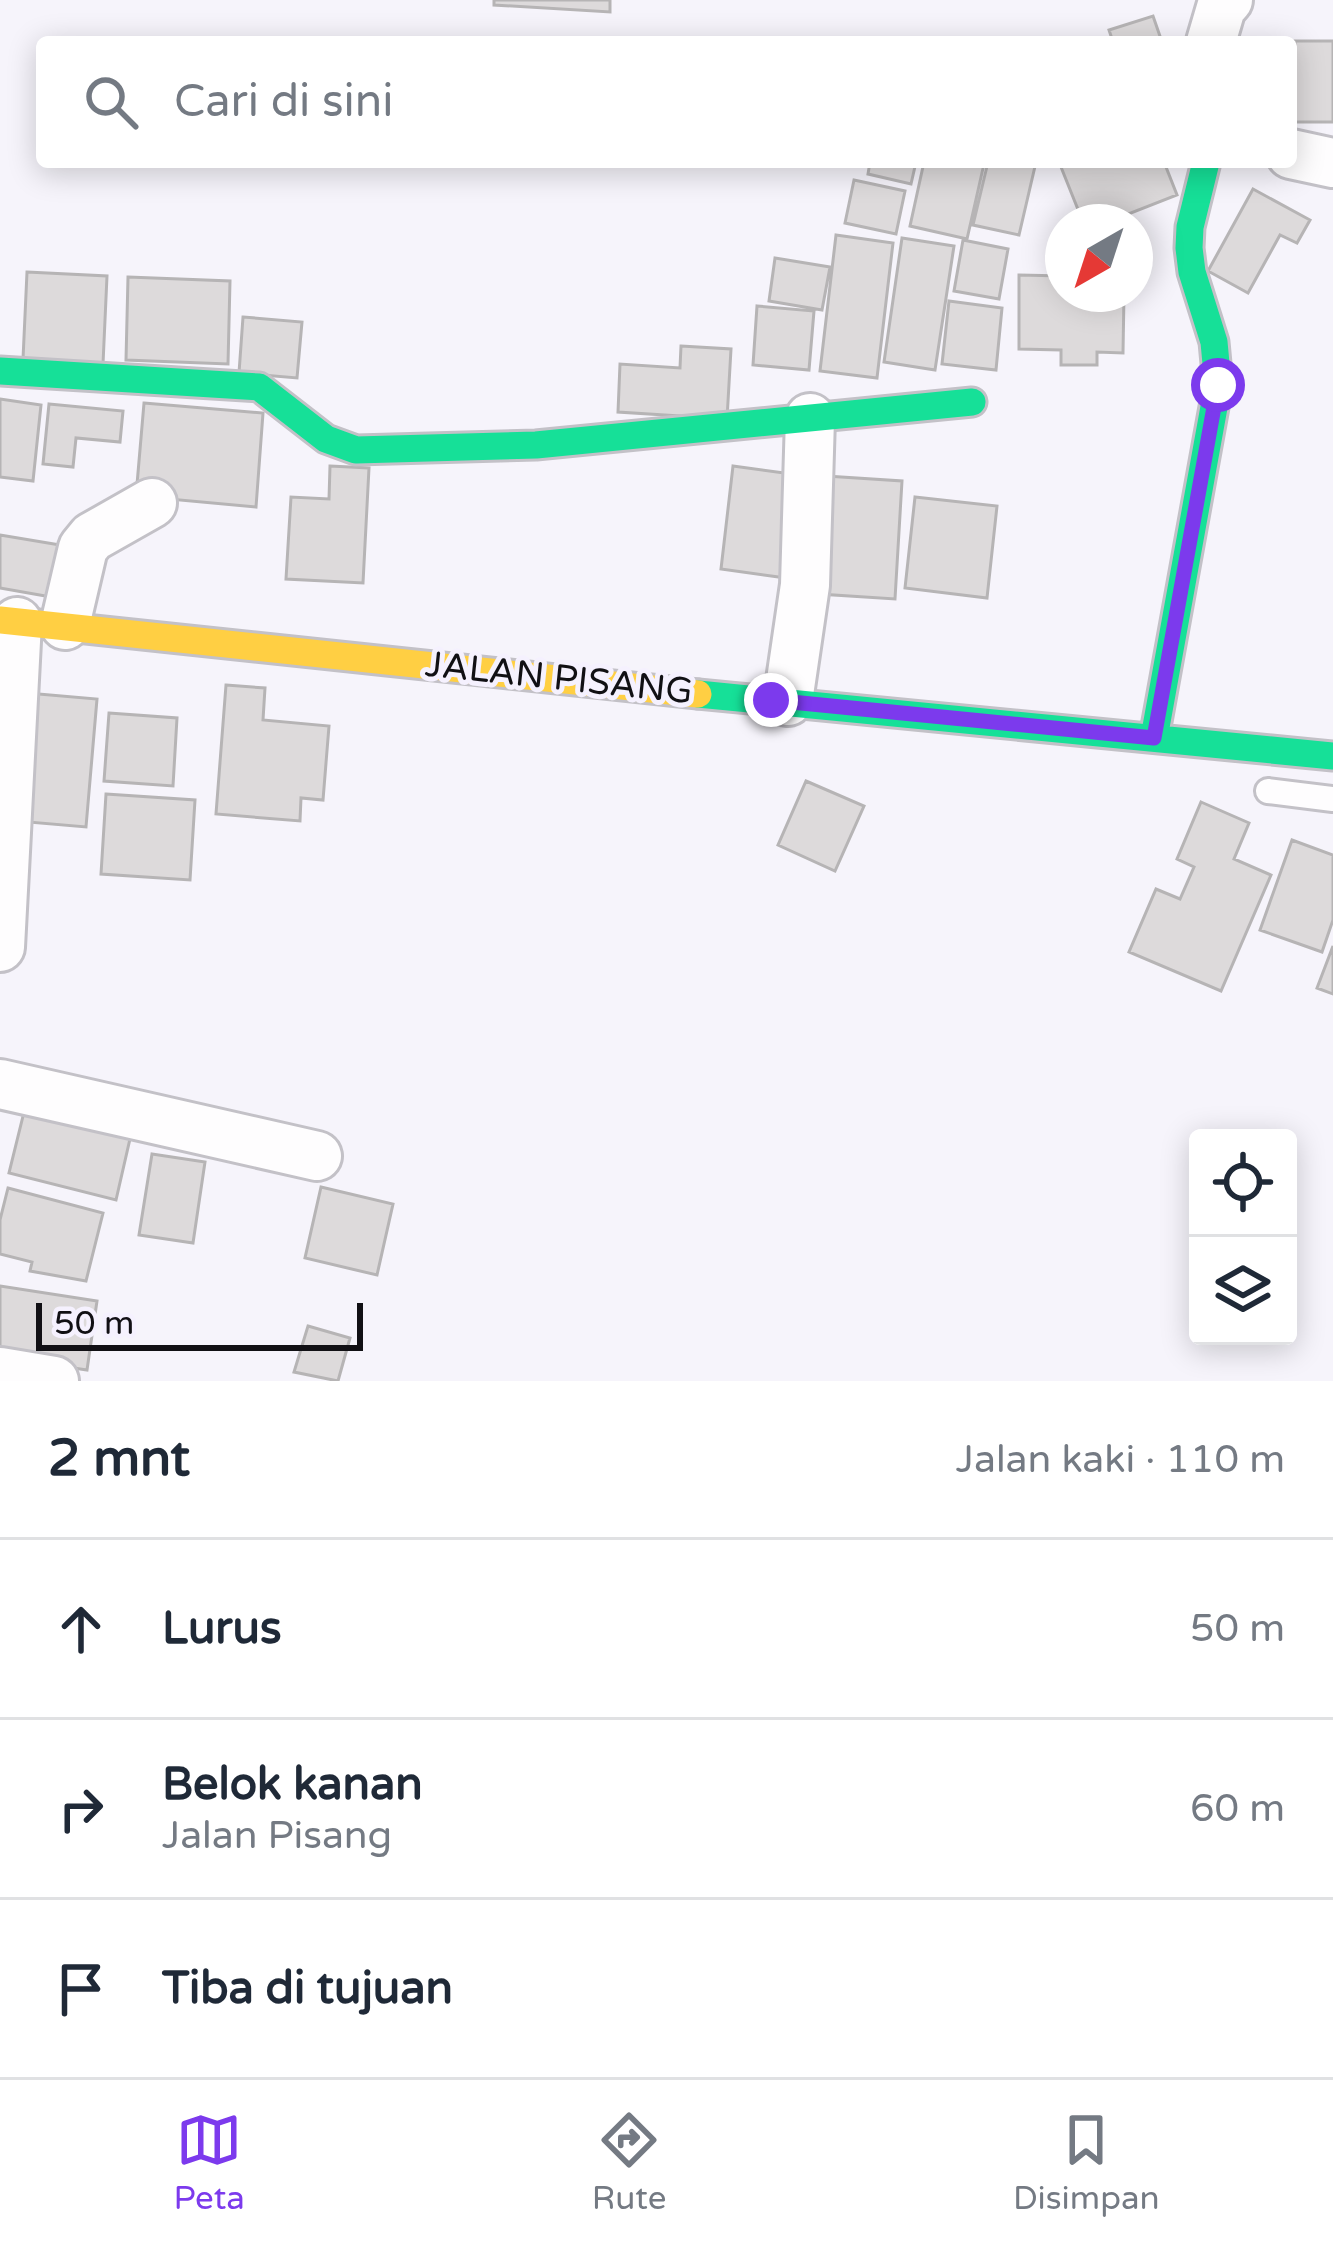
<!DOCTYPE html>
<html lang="id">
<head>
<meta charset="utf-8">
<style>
  :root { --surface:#fff; --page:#f2f2f3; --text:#1f2937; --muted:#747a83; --line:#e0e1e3; --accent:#7c3aed }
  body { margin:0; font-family:"Varela Round",sans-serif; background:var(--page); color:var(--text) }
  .controls { position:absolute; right:36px; bottom:36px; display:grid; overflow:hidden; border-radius:12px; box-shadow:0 6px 30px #0003 }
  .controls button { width:108px; height:108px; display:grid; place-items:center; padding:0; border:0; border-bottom:3px solid var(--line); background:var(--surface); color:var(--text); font:60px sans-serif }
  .compass { position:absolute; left:1045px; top:204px; width:108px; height:108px; border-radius:50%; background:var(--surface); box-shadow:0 6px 30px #0003; rotate:219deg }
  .scale { position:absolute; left:36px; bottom:30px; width:327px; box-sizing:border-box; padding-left:12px; border:6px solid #111014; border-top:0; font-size:33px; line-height:42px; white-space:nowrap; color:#111014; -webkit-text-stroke:9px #f5f1fe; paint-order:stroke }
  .stop { position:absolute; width:36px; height:36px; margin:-27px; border:9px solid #7c3aed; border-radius:50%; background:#fff }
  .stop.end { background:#7c3aed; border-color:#fff; box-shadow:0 3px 12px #0008 }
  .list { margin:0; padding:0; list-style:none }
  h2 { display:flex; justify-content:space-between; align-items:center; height:156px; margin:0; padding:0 48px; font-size:51px }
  h2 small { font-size:39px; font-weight:400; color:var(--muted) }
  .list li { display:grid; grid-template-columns:78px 1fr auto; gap:36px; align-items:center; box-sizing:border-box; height:180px; padding:0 48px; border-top:3px solid var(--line) }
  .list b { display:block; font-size:45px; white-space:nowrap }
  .list p { margin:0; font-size:39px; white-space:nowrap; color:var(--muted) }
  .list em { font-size:39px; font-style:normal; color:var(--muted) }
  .icon { flex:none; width:66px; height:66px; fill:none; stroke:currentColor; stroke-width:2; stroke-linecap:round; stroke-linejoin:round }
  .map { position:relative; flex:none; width:1333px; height:1381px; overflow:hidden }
  .search { position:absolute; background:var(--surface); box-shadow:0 6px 30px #0003; left:36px; right:36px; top:36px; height:132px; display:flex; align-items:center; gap:30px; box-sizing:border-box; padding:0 42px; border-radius:12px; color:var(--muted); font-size:45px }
  .sheet { height:696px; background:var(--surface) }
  nav { display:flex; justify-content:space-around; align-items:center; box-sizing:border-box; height:168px; border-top:3px solid var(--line); background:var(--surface); font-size:33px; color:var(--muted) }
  nav a { display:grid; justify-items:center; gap:6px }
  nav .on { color:var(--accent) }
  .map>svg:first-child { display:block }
  .building { fill:#dddadb; stroke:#b6b4b5; stroke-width:3 }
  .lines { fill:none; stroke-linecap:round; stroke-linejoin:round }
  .lane-casing { stroke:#c3c1c7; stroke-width:30 }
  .street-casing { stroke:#c3c1c7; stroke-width:54 }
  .fast-casing { stroke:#c3c1c7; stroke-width:33 }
  .slow-casing { stroke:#c3c1c7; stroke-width:33 }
  .lane { stroke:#fefdfe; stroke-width:24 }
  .street { stroke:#fefdfe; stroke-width:48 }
  .fast { stroke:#16e098; stroke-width:27 }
  .slow { stroke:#ffcf43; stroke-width:27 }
  .route { stroke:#7c3aed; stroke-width:15 }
  .labels { text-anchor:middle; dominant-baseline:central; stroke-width:10; stroke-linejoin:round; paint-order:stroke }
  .street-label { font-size:36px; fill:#111014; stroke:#f5f1fe }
</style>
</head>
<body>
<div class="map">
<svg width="1333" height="1381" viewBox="0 0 1333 1381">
  <rect width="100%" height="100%" fill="#f6f4fb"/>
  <path class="building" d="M494,0H610V12L494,5Z
    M1153,16L1162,42H1113L1109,30Z
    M1295,41H1333V122H1294Z
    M870,162H916L911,184L868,174Z
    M924,162L984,164L967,239L910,226Z
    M988,162H1036L1019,235L973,225Z
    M1059,162H1164L1177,195L1108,222H1083Z
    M854,180L905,191L896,234L845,223Z
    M1253,189L1310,220L1297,243L1280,235L1248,293L1208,271Z
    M836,235L893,243L877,378L820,371Z
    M902,238L954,246L935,370L884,362Z
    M963,240L1008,249L999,299L954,291Z
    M775,258L830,267L822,310L769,301Z
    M27,272L107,276L103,364L23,359Z
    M1019,275L1063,276V294H1124L1123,353L1097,352V365H1061V350L1019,349Z
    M128,277L230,281L228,364L126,360Z
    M949,301L1002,308L996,370L942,364Z
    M757,306L814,311L809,370L753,365Z
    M243,317L302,322L297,378L239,373Z
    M681,346L731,349L727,419L618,412L620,364L680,368Z
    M0,399L41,405L33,481L0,477Z
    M144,403L263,413L256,507L136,496Z
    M49,404L123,411L120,442L76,438L73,467L43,464Z
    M330,466L369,468L363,583L286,579L291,497L329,499Z
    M733,466L799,475L786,578L721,569Z
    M826,476L902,481L895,599L819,594Z
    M915,497L997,506L987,598L905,588Z
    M0,535L60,545L51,597L0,588Z
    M226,685L265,688L263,720L329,726L323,800L301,798L300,821L216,814Z
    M27,693L97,699L86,827L16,821Z
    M109,713L177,718L173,786L104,781Z
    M806,781L864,806L835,871L778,845Z
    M106,794L195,800L190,880L101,874Z
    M1201,802L1249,823L1234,859L1271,875L1221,991L1129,952L1156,889L1180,899L1194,867L1177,859Z
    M1292,840L1333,855V920L1322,952L1260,930Z
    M1333,946V994L1317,988Z
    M26,1104L132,1130L116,1200L9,1173Z
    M152,1154L205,1162L193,1243L139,1235Z
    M321,1187L393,1204L377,1275L305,1258Z
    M8,1188L103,1213L86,1281L30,1271L32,1262L0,1254V1220Z
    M0,1286L97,1301L87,1370L0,1357Z
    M308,1326L350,1338L338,1381L294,1372Z"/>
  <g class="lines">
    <defs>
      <path id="lane" d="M1268,791L1333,799"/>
      <path id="street" d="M1211,42L1221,8L1228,0
        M1291,154L1333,163
        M65,625L83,548L92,537L152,503
        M788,701L805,585L810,418
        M0,947L17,622
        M0,1084L317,1156
        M0,1372L54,1381"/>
      <path id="fast" d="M0,371L259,387L326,439L356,450L536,445L972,402
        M698,694L1333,756
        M1154,738L1218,385L1214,342L1192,272L1189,248L1190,227L1206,162"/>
      <path id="slow" d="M0,620L698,694"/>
    </defs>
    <use href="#lane" class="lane-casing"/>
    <use href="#street" class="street-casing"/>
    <use href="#fast" class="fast-casing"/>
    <use href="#slow" class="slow-casing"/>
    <use href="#lane" class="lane"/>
    <use href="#street" class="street"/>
    <use href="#fast" class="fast"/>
    <use href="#slow" class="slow"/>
  </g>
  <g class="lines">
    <path class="route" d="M771,700L1154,738L1218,385"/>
  </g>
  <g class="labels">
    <g class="street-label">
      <text transform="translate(559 678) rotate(6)">JALAN PISANG</text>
    </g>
  </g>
</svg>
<div class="controls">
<button><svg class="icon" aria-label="locate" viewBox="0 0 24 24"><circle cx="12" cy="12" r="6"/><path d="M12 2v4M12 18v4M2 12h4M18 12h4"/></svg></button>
<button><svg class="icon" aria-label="layers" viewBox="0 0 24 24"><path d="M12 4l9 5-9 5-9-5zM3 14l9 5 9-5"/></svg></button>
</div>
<svg class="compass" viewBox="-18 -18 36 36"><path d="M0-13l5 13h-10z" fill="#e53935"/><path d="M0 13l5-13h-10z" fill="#747a83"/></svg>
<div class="scale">50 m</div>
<div class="stop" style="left:1218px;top:385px"></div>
<div class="stop end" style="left:771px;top:700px"></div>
<div class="search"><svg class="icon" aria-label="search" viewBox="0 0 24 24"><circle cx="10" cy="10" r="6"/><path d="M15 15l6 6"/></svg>Cari di sini</div>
</div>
<section class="sheet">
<h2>2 mnt<small>Jalan kaki · 110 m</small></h2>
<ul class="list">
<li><svg class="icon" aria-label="ahead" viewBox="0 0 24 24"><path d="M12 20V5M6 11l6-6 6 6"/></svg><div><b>Lurus</b></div><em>50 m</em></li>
<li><svg class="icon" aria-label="right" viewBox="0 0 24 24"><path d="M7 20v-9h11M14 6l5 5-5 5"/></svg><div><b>Belok kanan</b><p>Jalan Pisang</p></div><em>60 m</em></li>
<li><svg class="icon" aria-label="arrive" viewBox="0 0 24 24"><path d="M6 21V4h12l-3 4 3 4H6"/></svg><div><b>Tiba di tujuan</b></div></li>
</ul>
</section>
<nav>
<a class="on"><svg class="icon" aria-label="map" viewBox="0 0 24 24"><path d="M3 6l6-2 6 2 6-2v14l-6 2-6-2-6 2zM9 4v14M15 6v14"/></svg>Peta</a>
<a><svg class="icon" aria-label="directions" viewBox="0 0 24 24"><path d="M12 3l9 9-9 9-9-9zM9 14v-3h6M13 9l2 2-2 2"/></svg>Rute</a>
<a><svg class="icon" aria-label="saved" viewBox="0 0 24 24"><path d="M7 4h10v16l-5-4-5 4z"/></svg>Disimpan</a>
</nav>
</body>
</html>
